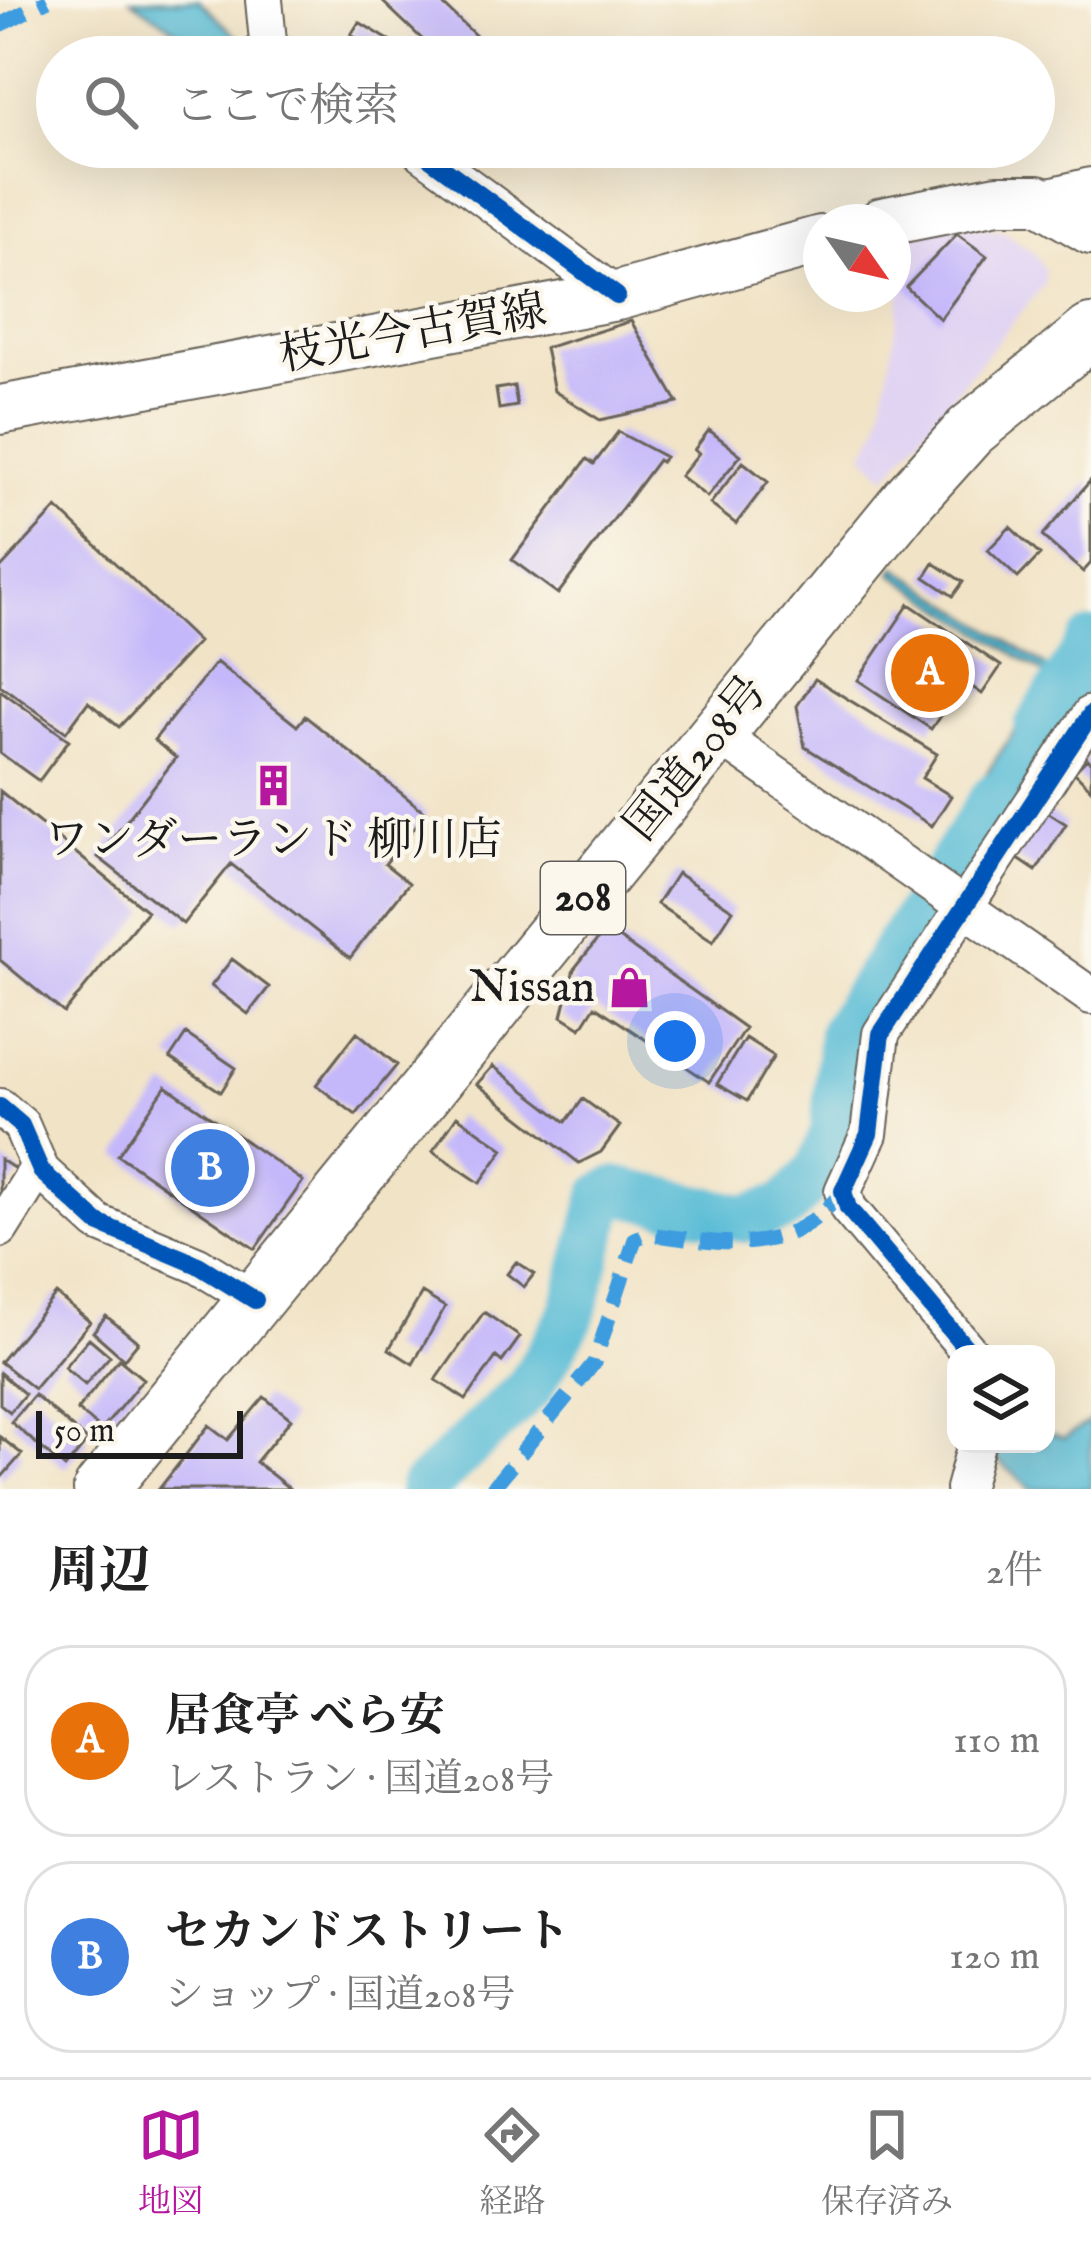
<!DOCTYPE html>
<html lang="ja">
<head>
<meta charset="utf-8">
<style>
  :root { --surface:#fff; --page:#f6f6f6; --text:#222; --muted:#767676; --line:#e0e0e0; --accent:#b5179e }
  body { margin:0; font-family:"IM FELL English","Noto Serif JP",serif; background:var(--page); color:var(--text) }
  .controls { position:absolute; right:36px; bottom:36px; display:grid; overflow:hidden; border-radius:24px; box-shadow:0 12px 48px #0002 }
  .controls button { width:108px; height:108px; display:grid; place-items:center; padding:0; border:0; border-bottom:3px solid var(--line); background:var(--surface); color:var(--text); font:60px sans-serif }
  .compass { position:absolute; left:803px; top:204px; width:108px; height:108px; border-radius:50%; background:var(--surface); box-shadow:0 12px 48px #0002; rotate:124deg }
  .scale { position:absolute; left:36px; bottom:30px; width:207px; box-sizing:border-box; padding-left:12px; border:6px solid #1c1c1c; border-top:0; font-size:33px; line-height:42px; white-space:nowrap; color:#1c1c1c; -webkit-text-stroke:9px #fbf7ec; paint-order:stroke }
  .you { position:absolute; left:675px; top:1041px; width:42px; height:42px; margin:-30px; border:9px solid #fff; border-radius:50%; background:#1a73e8; box-shadow:0 0 0 18px #1a73e833 }
  .badge { display:grid; place-items:center; width:78px; height:78px; border-radius:50%; background:var(--accent); color:#fff; font-size:39px; font-weight:700 }
  .pin { position:absolute; translate:-50% -50%; border:6px solid #fff; box-shadow:0 3px 12px #0006 }
  .list { margin:0; padding:0; list-style:none }
  h2 { display:flex; justify-content:space-between; align-items:center; height:156px; margin:0; padding:0 48px; font-size:51px }
  h2 small { font-size:39px; font-weight:400; color:var(--muted) }
  .list li { display:grid; grid-template-columns:78px 1fr auto; gap:36px; align-items:center; box-sizing:border-box; height:192px; margin:0 24px 24px; padding:0 24px; border:3px solid var(--line); border-radius:48px }
  .list b { display:block; font-size:45px; white-space:nowrap }
  .list p { margin:0; font-size:39px; white-space:nowrap; color:var(--muted) }
  .list em { font-size:39px; font-style:normal; color:var(--muted) }
  .icon { flex:none; width:66px; height:66px; fill:none; stroke:currentColor; stroke-width:2; stroke-linecap:round; stroke-linejoin:round }
  .map { position:relative; flex:none; width:1091px; height:1489px; overflow:hidden }
  .search { position:absolute; background:var(--surface); box-shadow:0 12px 48px #0002; left:36px; right:36px; top:36px; height:132px; display:flex; align-items:center; gap:30px; box-sizing:border-box; padding:0 42px; border-radius:66px; color:var(--muted); font-size:45px }
  .sheet { height:588px; background:var(--surface) }
  nav { display:flex; justify-content:space-around; align-items:center; box-sizing:border-box; height:168px; border-top:3px solid var(--line); background:var(--surface); font-size:33px; color:var(--muted) }
  nav a { display:grid; justify-items:center; gap:6px }
  nav .on { color:var(--accent) }
  .map>svg:first-child { display:block }
  .built { fill:#e1d4f3 }
  .water { fill:#58bcd6; stroke:#3a6c79; stroke-width:3 }
  .lines { fill:none; stroke-linecap:round; stroke-linejoin:round }
  .river { stroke:#58bcd6; stroke-width:48 }
  .building { fill:#c5b8fa }
  .minor-casing { stroke:#676258; stroke-width:40 }
  .major-casing { stroke:#676258; stroke-width:52 }
  .highway-casing { stroke:#676258; stroke-width:58 }
  .minor { stroke:#fff; stroke-width:36 }
  .major { stroke:#fff; stroke-width:48 }
  .highway { stroke:#fff; stroke-width:54 }
  .quiet { stroke:#3c9bdf; stroke-width:15; stroke-dasharray:30 15; stroke-linecap:butt }
  .cycleway-casing { stroke:#fbf7ec; stroke-width:26 }
  .cycleway { stroke:#0057b8; stroke-width:18 }
  .labels { text-anchor:middle; dominant-baseline:central; stroke-width:9; stroke-linejoin:round; paint-order:stroke }
  .shield { fill:#fbf7ec; stroke:#5f5e5a; stroke-width:3 }
  .shield-label { font-size:42px; font-weight:bold; fill:#1c1c1c }
  .street-label { font-size:45px; fill:#1c1c1c; stroke:#fbf7ec }
  .poi-label { font-size:45px; fill:#1c1c1c; stroke:#fbf7ec }
</style>
</head>
<body>
<div class="map">
<svg width="1091" height="1489" viewBox="0 0 1091 1489">
  <rect width="100%" height="100%" fill="#fbf7ec"/>
  <filter id="ink" filterUnits="userSpaceOnUse"><feTurbulence type="fractalNoise" baseFrequency=".00833" numOctaves="2"/><feDisplacementMap in="SourceGraphic" scale="24" xChannelSelector="R" yChannelSelector="G"/><feConvolveMatrix kernelMatrix="1 2 1 2 8 2 1 2 1" color-interpolation-filters="sRGB"/></filter>
  <filter id="wash" filterUnits="userSpaceOnUse"><feTurbulence type="fractalNoise" baseFrequency=".004" numOctaves="4" result="noise"/><feDisplacementMap in="SourceGraphic" scale="48" xChannelSelector="R" yChannelSelector="G"/><feGaussianBlur stdDeviation="2.7" result="paint"/><feColorMatrix in="noise" values="0 0 0 0 0 0 0 0 0 0 0 0 0 0 0 0 0 1.4 0 .05"/><feComposite in="paint" operator="in"/></filter>
  <g filter="url(#wash)">
    <rect width="100%" height="100%" fill="#f1e3c6"/>
    <path class="built" d="M956,221L1004,232L1036,255L1045,270L1044,284L886,477L864,454L879,425L900,303L902,233Z"/>
    <path class="water" d="M131,0H199L258,57H216Z
      M896,567L1050,669L1055,663L1091,687L976,864L942,841L1050,677L892,573Z
      M1091,1421V1489H1031L985,1448L988,1444H1046V1433L1064,1438Z"/>
    <g class="lines">
      <path class="river" d="M1038,727L1091,643
        M422,1489L529,1388L572,1315L604,1196L615,1190L746,1219L785,1207L819,1171L834,1132L842,1032L995,796"/>
    </g>
    <g id="blocks">
      <path class="building" d="M381,0H438L498,57H441Z
        M359,22L417,57H351L361,41L351,35Z
        M957,234L987,256L940,319L906,287Z
        M631,321L678,403L600,420L554,391L545,348Z
        M514,386L517,406L499,409L496,389Z
        M709,430L741,455L707,497L680,476L699,453L694,450Z
        M618,432L665,457L661,462L658,460L558,594L512,560L587,459L594,464Z
        M743,462L768,482L736,524L710,504Z
        M1091,480V563L1083,572L1042,536Z
        M57,508L198,642L119,727L88,702L66,732L0,685V569Z
        M1010,527L1040,555L1018,578L988,550Z
        M934,563L963,582L953,596L925,577Z
        M909,604L1001,666L982,694L964,681L931,729L858,680Z
        M216,662L297,726L305,716L426,813L385,864L409,883L350,958L231,864L183,924L98,857L176,758L154,740Z
        M815,679L937,754L922,778L951,796L932,826L805,747L797,706Z
        M0,690L69,740L39,781L0,753Z
        M1087,759L1091,763V789L1074,772Z
        M0,791L147,911L64,1013L0,960Z
        M1041,808L1066,824L1036,871L1011,854Z
        M677,873L733,910L713,941L657,904Z
        M606,929L745,1028L709,1082L595,1006L581,1028L562,1016L574,969Z
        M232,959L269,987L248,1014L211,986Z
        M357,1032L397,1065L356,1115L316,1085Z
        M186,1034L236,1068L221,1092L170,1058Z
        M745,1038L774,1056L747,1101L717,1084Z
        M493,1066L566,1122L583,1099L620,1126L601,1152L579,1163L477,1084Z
        M166,1086L303,1181L255,1249L118,1155Z
        M457,1116L504,1149L480,1183L433,1151Z
        M0,1159L21,1173L0,1197Z
        M516,1262L534,1274L524,1287L507,1274Z
        M422,1293L445,1307L413,1364L389,1349Z
        M56,1294L90,1322L34,1389L0,1362Z
        M484,1312L520,1337L502,1362L496,1357L466,1400L436,1380Z
        M106,1316L138,1342L124,1359L93,1332Z
        M89,1338L110,1356L85,1385L64,1367Z
        M119,1359L143,1379L102,1430L77,1410Z
        M0,1373L25,1394L10,1412L0,1404Z
        M34,1395L88,1441L65,1468L11,1422Z
        M264,1397L291,1419L256,1462L290,1489H159L209,1425L228,1440Z
        M0,1437L22,1454L0,1479Z"/>
    </g>
  </g>
  <g filter="url(#ink)">
    <use href="#blocks" fill-opacity="0" stroke="#676258" stroke-width="3"/>
    <g class="lines">
      <defs>
        <path id="minor" d="M264,0L269,52L277,57
          M415,147L617,296
          M1038,199L1091,186
          M717,734L1091,996
          M0,1107L21,1125L41,1171L98,1223L198,1265L255,1300
          M0,1229L39,1167
          M971,1354L848,1208L843,1191L869,1134L881,1034L1091,714
          M964,1489L976,1444"/>
        <path id="major" d="M882,222L998,199H1038L1091,230
          M0,410L617,296L821,240"/>
        <path id="highway" d="M101,1489L908,500L970,431L1091,332"/>
      </defs>
      <use href="#minor" class="minor-casing"/>
      <use href="#major" class="major-casing"/>
      <use href="#highway" class="highway-casing"/>
      <use href="#minor" class="minor"/>
      <use href="#major" class="major"/>
      <use href="#highway" class="highway"/>
      <path class="quiet" d="M0,25L48,0
        M492,1489L594,1363L635,1239L647,1234C726,1243 786,1261 843,1191"/>
      <defs>
        <path id="cycleway" d="M415,147L617,296
          M0,1107L21,1125L41,1171L98,1223L198,1265L255,1300
          M971,1354L848,1208L843,1191L869,1134L881,1034L1091,714"/>
      </defs>
      <use href="#cycleway" class="cycleway-casing"/>
      <use href="#cycleway" class="cycleway"/>
    </g>
  </g>
  <defs>
    <symbol id="building-bare" viewBox="-9 -9 18 18"><path d="M-4-6H4V6H1V3H-1V6H-4ZM-2.5-4.3h1.7v1.8h-1.7ZM.8-4.3h1.7v1.8H.8ZM-2.5-1h1.7V.8h-1.7ZM.8-1h1.7V.8H.8Z" fill="#b5179e" stroke="#fbf7ec" stroke-width="2.5" paint-order="stroke"/></symbol>
    <symbol id="shop-bare" viewBox="-9 -9 18 18"><path d="M-5-2.5h2.3a2.7 3.5 0 0 1 5.4 0H5L5.5 6h-11ZM-1.5-2.5h3a1.5 2.3 0 0 0-3 0Z" fill="#b5179e" stroke="#fbf7ec" stroke-width="2.5" paint-order="stroke"/></symbol>
  </defs>
  <g fill-rule="evenodd">
    <use href="#building-bare" x="244" y="756" width="59" height="59"/>
    <use href="#shop-bare" x="600" y="958" width="59" height="59"/>
  </g>
  <g class="labels">
    <rect class="shield" x="541" y="862" width="84" height="72" rx="9"/>
    <g class="shield-label">
      <text x="583" y="898">208</text>
    </g>
    <g class="street-label">
      <text transform="translate(413 334) rotate(-10)">枝光今古賀線</text>
      <text transform="translate(697 759) rotate(-51)">国道208号</text>
    </g>
    <g class="poi-label">
      <text x="273" y="841">ワンダーランド 柳川店</text>
      <text x="595" y="988" text-anchor="end">Nissan</text>
    </g>
  </g>
</svg>
<div class="controls">
<button><svg class="icon" aria-label="layers" viewBox="0 0 24 24"><path d="M12 4l9 5-9 5-9-5zM3 14l9 5 9-5"/></svg></button>
</div>
<svg class="compass" viewBox="-18 -18 36 36"><path d="M0-13l5 13h-10z" fill="#e53935"/><path d="M0 13l5-13h-10z" fill="#767676"/></svg>
<div class="scale">50 m</div>
<div class="you"></div>
<div class="pin badge" style="left:930px;top:673px;background:#e8710a">A</div>
<div class="pin badge" style="left:210px;top:1168px;background:#3f7fe0">B</div>
<div class="search"><svg class="icon" aria-label="search" viewBox="0 0 24 24"><circle cx="10" cy="10" r="6"/><path d="M15 15l6 6"/></svg>ここで検索</div>
</div>
<section class="sheet">
<h2>周辺<small>2件</small></h2>
<ul class="list">
<li><span class="badge" style="background:#e8710a">A</span><div><b>居食亭 べら安</b><p>レストラン · 国道208号</p></div><em>110 m</em></li>
<li><span class="badge" style="background:#3f7fe0">B</span><div><b>セカンドストリート</b><p>ショップ · 国道208号</p></div><em>120 m</em></li>
</ul>
</section>
<nav>
<a class="on"><svg class="icon" aria-label="map" viewBox="0 0 24 24"><path d="M3 6l6-2 6 2 6-2v14l-6 2-6-2-6 2zM9 4v14M15 6v14"/></svg>地図</a>
<a><svg class="icon" aria-label="directions" viewBox="0 0 24 24"><path d="M12 3l9 9-9 9-9-9zM9 14v-3h6M13 9l2 2-2 2"/></svg>経路</a>
<a><svg class="icon" aria-label="saved" viewBox="0 0 24 24"><path d="M7 4h10v16l-5-4-5 4z"/></svg>保存済み</a>
</nav>
</body>
</html>
